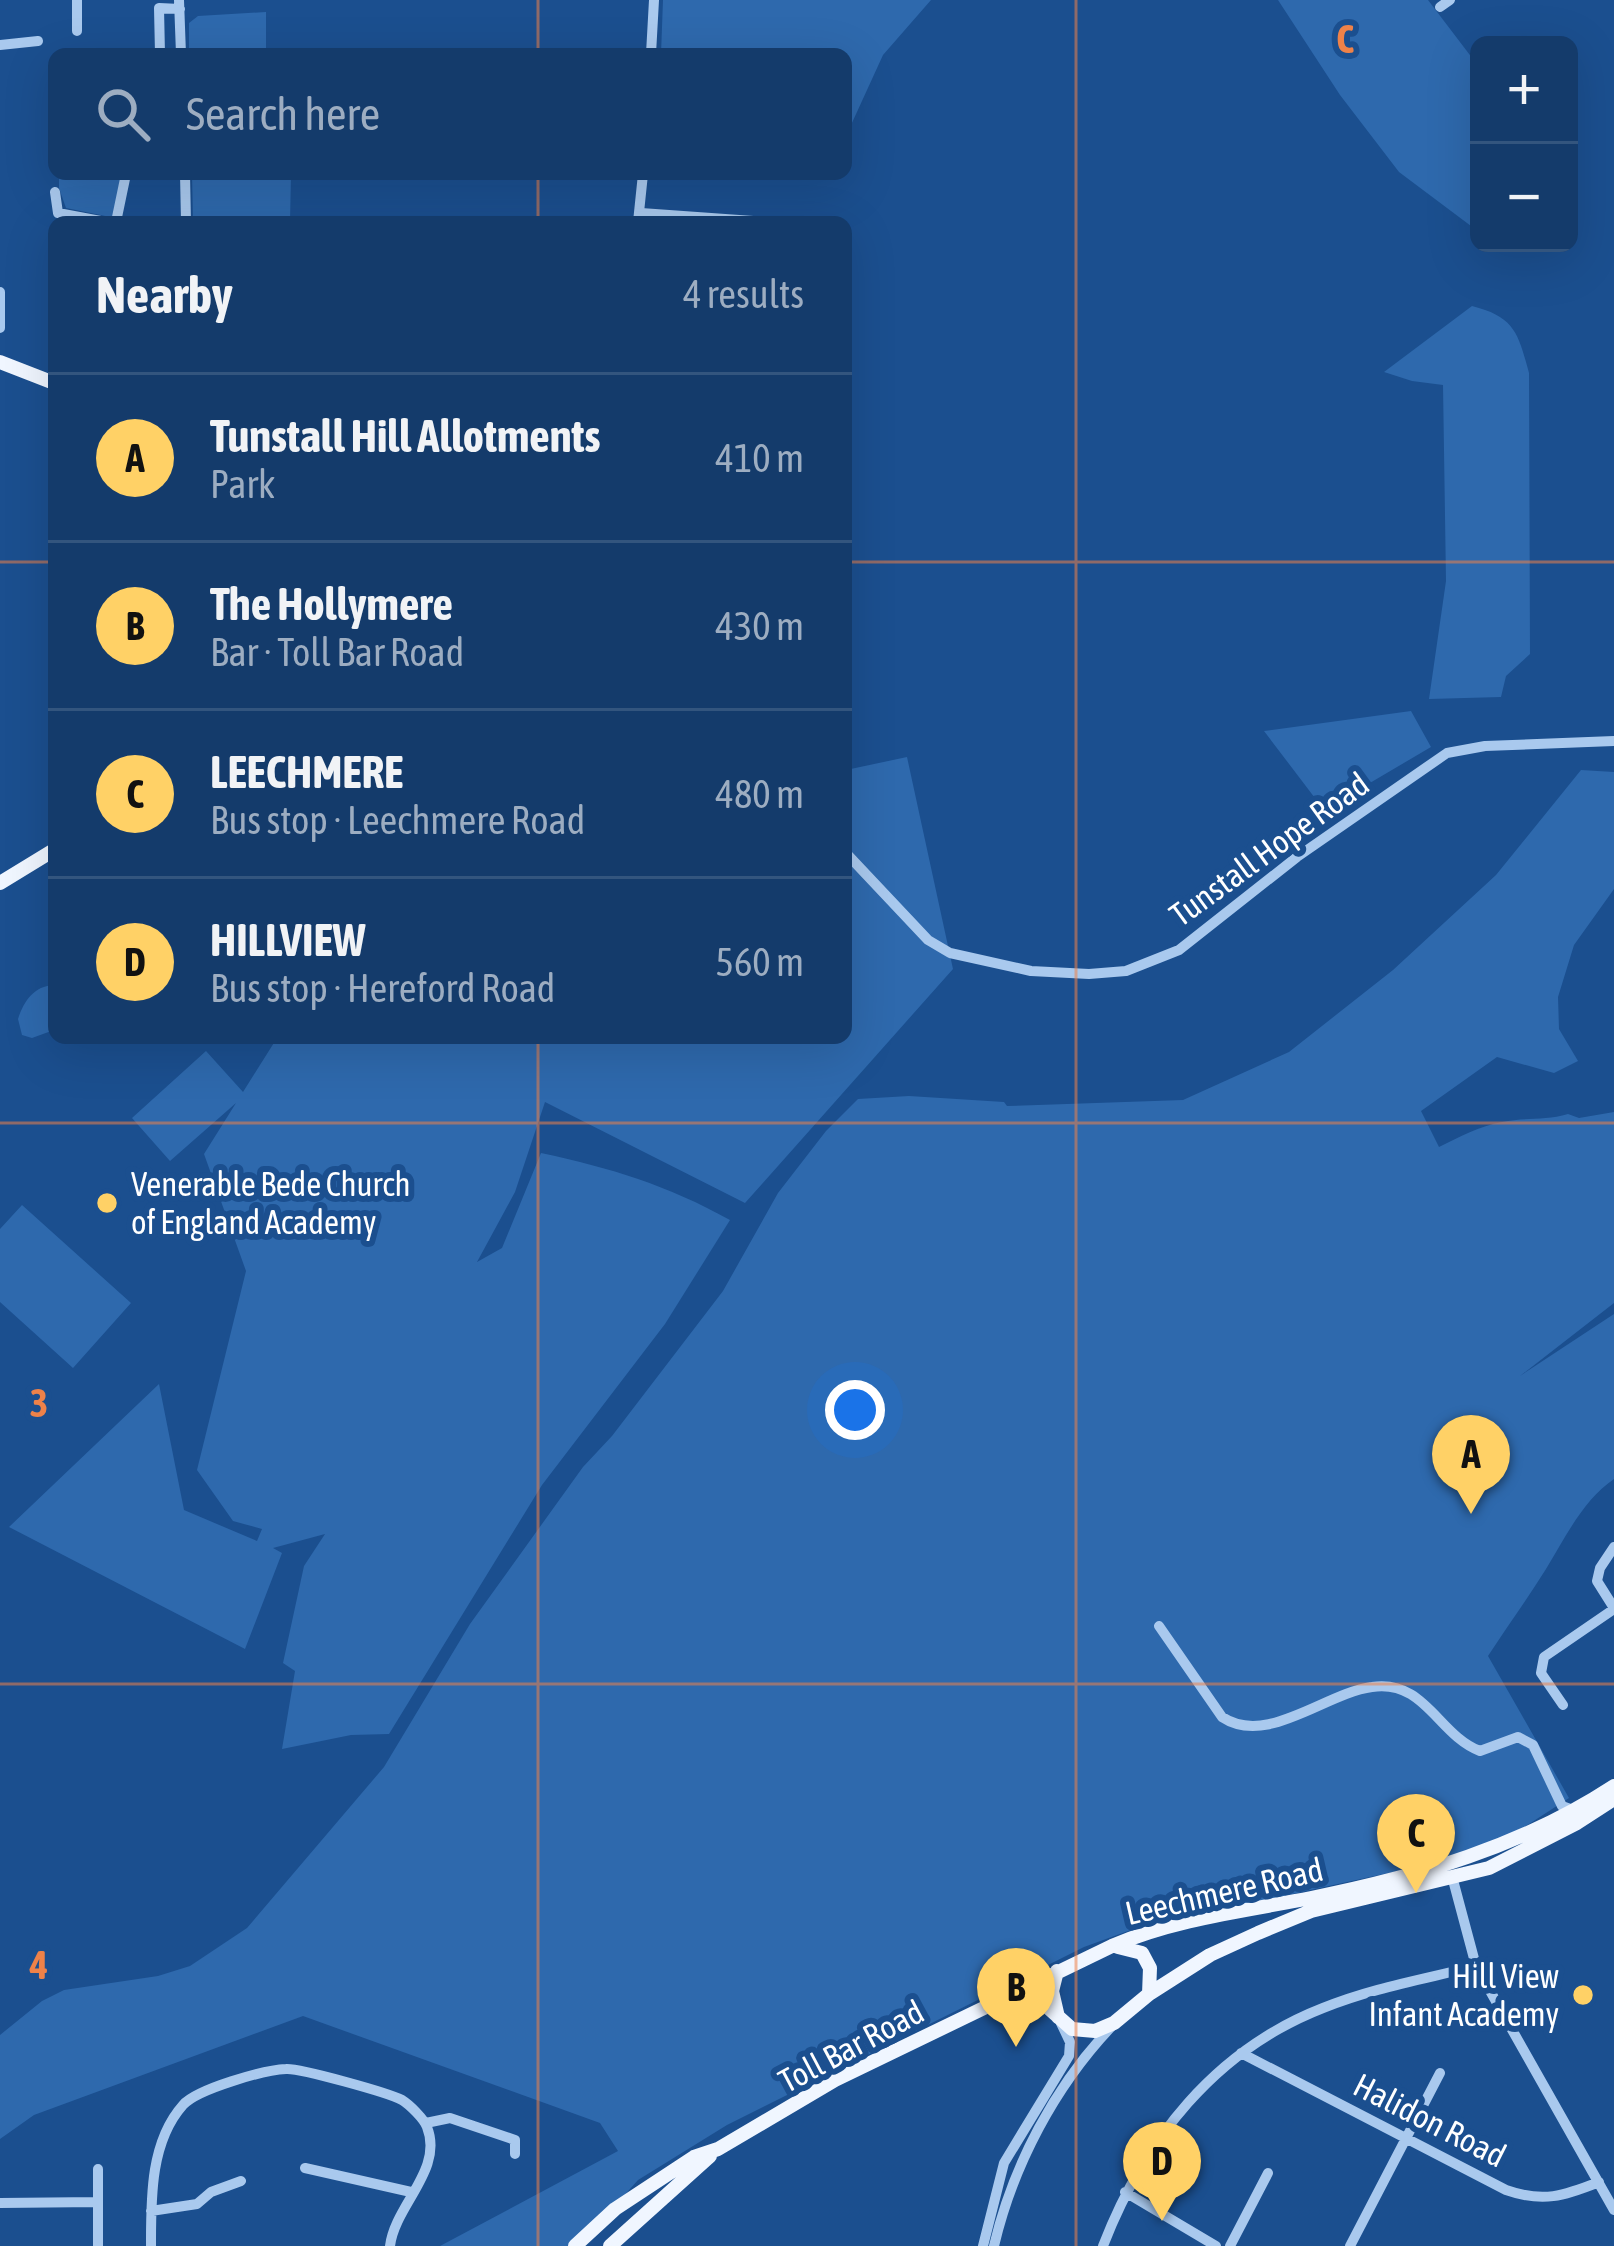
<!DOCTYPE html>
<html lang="en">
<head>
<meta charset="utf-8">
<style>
  :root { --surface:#143b6b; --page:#1d4271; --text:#f1f3f6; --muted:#9dadc1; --line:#33557e; --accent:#ffd166 }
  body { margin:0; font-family:"Asap Condensed",sans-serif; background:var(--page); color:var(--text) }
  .controls { position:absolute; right:36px; top:36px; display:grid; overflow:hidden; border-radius:18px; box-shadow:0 12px 48px #0002 }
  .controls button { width:108px; height:108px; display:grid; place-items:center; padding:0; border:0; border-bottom:3px solid var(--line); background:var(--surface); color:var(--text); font:60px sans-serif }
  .you { position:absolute; left:855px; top:1410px; width:42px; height:42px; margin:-30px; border:9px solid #fff; border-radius:50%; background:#1a73e8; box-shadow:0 0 0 18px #1a73e833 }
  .badge { display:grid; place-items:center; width:78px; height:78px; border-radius:50%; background:var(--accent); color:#111; font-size:39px; font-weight:700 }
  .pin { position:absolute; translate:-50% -99px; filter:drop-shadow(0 3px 6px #0008) }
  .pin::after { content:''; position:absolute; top:63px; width:42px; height:36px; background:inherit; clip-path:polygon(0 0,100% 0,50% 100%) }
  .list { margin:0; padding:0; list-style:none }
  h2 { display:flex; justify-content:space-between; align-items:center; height:156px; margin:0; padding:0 48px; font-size:51px }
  h2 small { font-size:39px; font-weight:400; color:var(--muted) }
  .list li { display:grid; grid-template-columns:78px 1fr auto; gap:36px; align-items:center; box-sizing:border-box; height:168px; padding:0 48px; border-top:3px solid var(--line) }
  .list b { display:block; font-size:45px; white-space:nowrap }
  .list p { margin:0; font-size:39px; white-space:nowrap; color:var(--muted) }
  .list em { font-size:39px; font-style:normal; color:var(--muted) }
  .icon { flex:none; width:66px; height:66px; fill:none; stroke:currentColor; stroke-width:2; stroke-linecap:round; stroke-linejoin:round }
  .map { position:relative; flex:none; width:1614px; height:2246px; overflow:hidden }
  .search { position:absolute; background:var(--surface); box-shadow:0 12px 48px #0002; left:48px; top:48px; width:804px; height:132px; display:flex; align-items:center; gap:30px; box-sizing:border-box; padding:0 42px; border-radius:18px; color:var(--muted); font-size:45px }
  .panel { position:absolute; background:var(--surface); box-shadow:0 12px 48px #0002; left:48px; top:216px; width:804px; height:828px; border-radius:18px }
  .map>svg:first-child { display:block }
  .green { fill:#2e69ad }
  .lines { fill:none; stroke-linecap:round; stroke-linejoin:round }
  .minor { stroke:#a9c9ee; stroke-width:10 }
  .major { stroke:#f0f6ff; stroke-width:14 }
  .grid { fill:none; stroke:#ee8249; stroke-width:3; stroke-opacity:0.55 }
  .poi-dot { fill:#ffd166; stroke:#1b4f8f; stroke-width:4.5 }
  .labels { text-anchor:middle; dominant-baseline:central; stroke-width:12; stroke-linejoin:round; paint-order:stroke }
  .street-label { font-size:33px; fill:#fff; stroke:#1b4f8f }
  .poi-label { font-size:33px; fill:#fff; stroke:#1b4f8f; text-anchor:start }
  .grid-label { font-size:39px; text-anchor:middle; font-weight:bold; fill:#ee8249; stroke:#1b4f8f; stroke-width:12; stroke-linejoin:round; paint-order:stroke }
</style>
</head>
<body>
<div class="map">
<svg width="1614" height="2246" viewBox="0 0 1614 2246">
  <rect width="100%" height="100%" fill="#1b4f8f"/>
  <path class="green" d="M663,0H931L883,55L846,136V54H661Z
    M1278,0H1428L1479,67V232L1399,172L1340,95Z
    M266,12V54H189V23L198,16Z
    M59,174H122L115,218L66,208L59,188Z
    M192,174H291L290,222H193Z
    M1472,306C1515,317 1518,333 1529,373L1530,654L1506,676L1501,697L1429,699L1446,581L1443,385L1412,381L1384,372Z
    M1411,711L1431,747L1324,810L1264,731Z
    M907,757L953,969L745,1203L545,1102L515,1192L477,1262L502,1248L541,1153C611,1168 667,1185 730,1220L665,1324L542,1485L389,1734L351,1735L282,1749L295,1671L283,1663L304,1566L325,1534L273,1548L282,1553L245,1649L9,1527L159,1384L184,1510L257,1541L262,1529L233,1521L197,1470L246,1271L204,1154L236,1103L170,1161L132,1118L206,1051L243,1092L277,1038H846V770Z
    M1581,770L1614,772V889L1574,945L1558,997L1559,1029L1578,1061L1554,1073L1497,1057L1421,1111L1439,1147C1459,1137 1480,1126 1502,1122C1525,1117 1545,1121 1568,1114L1579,1118L1614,1112V1303L1520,1376L1614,1314V1479C1583,1500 1565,1538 1546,1569C1528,1598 1507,1627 1488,1656L1569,1798L1509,1837L1453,1859L1139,1927L1084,1947L727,2125L638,2180L579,2246H440L618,2151L600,2123L303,2016L34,2115L0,2139V2035L42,2001L64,1990L158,1976L190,1966L247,1928L384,1767L470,1624L583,1467L612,1436L723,1291L778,1193L826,1131L858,1099L909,1096L1004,1102L1007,1106L1183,1100L1289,1052L1393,970L1496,875Z
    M54,985V1030L32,1038L22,1035L18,1019C24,1001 34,986 54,985Z
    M22,1205L131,1303L73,1368L0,1302V1229Z"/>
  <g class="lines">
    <path class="minor" d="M77,0V31
      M179,0L181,54
      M1440,7L1450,0
      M0,45L38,41
      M160,54L159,8L180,9
      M651,54L654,0
      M185,174L186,222
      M55,192L58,213L106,222
      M641,213L768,222
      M116,222L126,174
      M638,222L643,174
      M0,292V328
      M846,853L928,940L950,953L1031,971L1089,974L1126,971L1179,950L1297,857L1447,753L1485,746L1614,741
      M1614,1547L1600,1568L1597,1581L1614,1608
      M1159,1626L1222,1717C1267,1747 1325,1693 1372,1687C1425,1679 1438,1735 1480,1751L1518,1737L1533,1745L1562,1806L1573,1810
      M1563,1705L1541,1673L1544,1657L1614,1609
      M1453,1880L1476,1966L1614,2210
      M1241,2053L1506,2190C1543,2203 1564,2196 1599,2182
      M426,2123L450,2118L515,2140V2154
      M305,2168L411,2192
      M98,2169V2246
      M1125,2192L1216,2246
      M0,2203L98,2202
      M151,2211L197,2204L211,2192L241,2181
      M151,2246C151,2199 150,2142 183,2105C197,2089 264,2070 286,2069C300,2068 389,2093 402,2100C410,2105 424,2119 427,2127C444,2170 395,2205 390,2246
      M983,2246L1004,2163L1069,2056L1070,2042L1060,2021
      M994,2246C1013,2165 1055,2086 1112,2026
      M1103,2246C1144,2140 1215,2050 1323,2008C1372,1988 1425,1979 1476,1966
      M1230,2246L1268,2173
      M1350,2246L1440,2073"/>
    <path class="major" d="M0,362L54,383
      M0,883L54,850
      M1118,1947L1142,1953L1150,1968L1149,1994
      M1057,1971L1052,1991L1058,2017
      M1010,1993L1044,2004L1072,2029L1095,2031L1114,2023L1149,1994L1210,1955L1258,1933L1311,1911L1489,1868L1577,1823L1614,1799
      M575,2246L615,2209L694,2157L718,2149L835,2080L1112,1946C1175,1919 1244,1911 1311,1898C1419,1876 1521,1847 1614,1786
      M610,2246L710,2156"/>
  </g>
  <path class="grid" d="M538,0V54M1076,0V2246M538,174V222M0,562H54M846,562H1614M538,1038V2246M0,1123H1614M0,1684H1614"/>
  <g class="poi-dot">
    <circle cx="107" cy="1203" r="12"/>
    <circle cx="1583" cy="1995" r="12"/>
  </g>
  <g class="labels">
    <g class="street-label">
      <text transform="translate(1269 849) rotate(-36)">Tunstall Hope Road</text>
      <text transform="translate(1224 1891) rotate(-13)">Leechmere Road</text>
      <text transform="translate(851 2046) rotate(-28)">Toll Bar Road</text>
      <text transform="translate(1430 2120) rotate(27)">Halidon Road</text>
    </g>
    <g class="poi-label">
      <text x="131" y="1184">Venerable Bede Church<tspan x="131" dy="38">of England Academy</tspan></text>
      <text x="1559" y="1976" text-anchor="end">Hill View<tspan x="1559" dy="38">Infant Academy</tspan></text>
    </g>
  </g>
  <g class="grid-label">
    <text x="1345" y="53">C</text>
    <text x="39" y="1417">3</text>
    <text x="39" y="1979">4</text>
  </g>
</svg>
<div class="controls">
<button>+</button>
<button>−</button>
</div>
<div class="you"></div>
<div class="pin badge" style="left:1471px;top:1514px">A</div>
<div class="pin badge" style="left:1016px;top:2047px">B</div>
<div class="pin badge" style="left:1416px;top:1893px">C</div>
<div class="pin badge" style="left:1162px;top:2221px">D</div>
<div class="search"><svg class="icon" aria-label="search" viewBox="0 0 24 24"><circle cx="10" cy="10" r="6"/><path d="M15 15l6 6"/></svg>Search here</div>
<section class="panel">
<h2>Nearby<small>4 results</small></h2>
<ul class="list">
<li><span class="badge">A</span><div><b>Tunstall Hill Allotments</b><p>Park</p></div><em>410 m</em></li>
<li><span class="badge">B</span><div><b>The Hollymere</b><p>Bar · Toll Bar Road</p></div><em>430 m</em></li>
<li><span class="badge">C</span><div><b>LEECHMERE</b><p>Bus stop · Leechmere Road</p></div><em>480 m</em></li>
<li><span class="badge">D</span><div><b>HILLVIEW</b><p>Bus stop · Hereford Road</p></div><em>560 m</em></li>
</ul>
</section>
</div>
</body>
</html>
